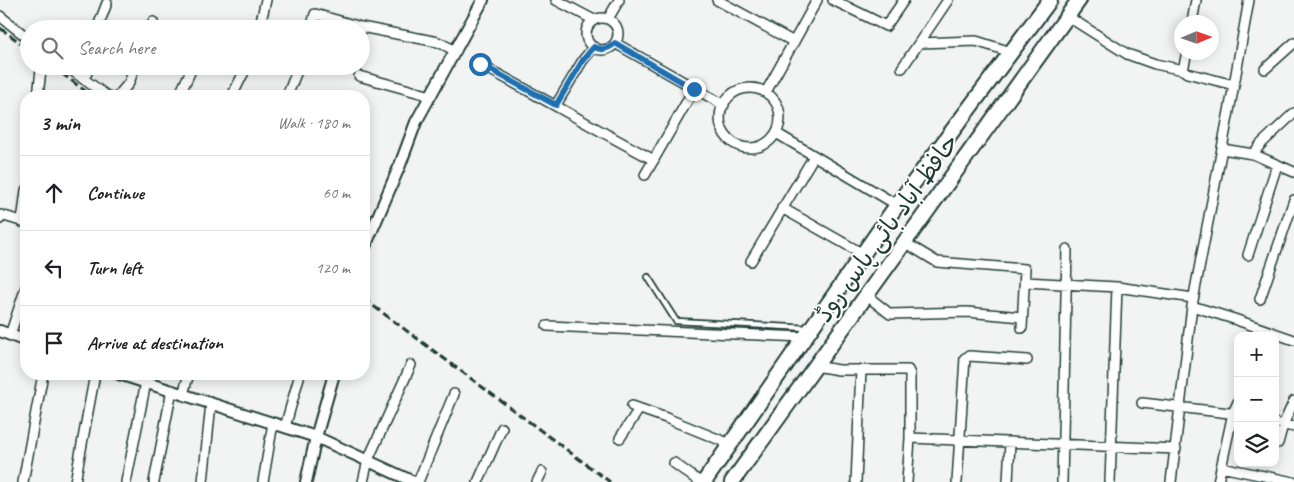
<!DOCTYPE html>
<html lang="en">
<head>
<meta charset="utf-8">
<style>
  :root { --surface:#fff; --page:#f2f2f2; --text:#202124; --muted:#757577; --line:#e0e0e0 }
  body { margin:0; font-family:Caveat,"Playpen Sans Arabic",sans-serif; background:var(--page); color:var(--text) }
  .controls { position:absolute; right:15px; bottom:15px; display:grid; overflow:hidden; border-radius:10px; box-shadow:0 2px 12px #0003 }
  .controls button { width:45px; height:45px; display:grid; place-items:center; padding:0; border:0; border-bottom:1px solid var(--line); background:var(--surface); color:var(--text); font:25px sans-serif }
  .compass { position:absolute; left:1174px; top:15px; width:45px; height:45px; border-radius:50%; background:var(--surface); box-shadow:0 2px 12px #0003; rotate:88deg }
  .stop { position:absolute; width:15px; height:15px; margin:-11px; border:4px solid #1f6fb2; border-radius:50%; background:#fff }
  .stop.end { background:#1f6fb2; border-color:#fff; box-shadow:0 1px 5px #0008 }
  .list { margin:0; padding:0; list-style:none }
  h2 { display:flex; justify-content:space-between; align-items:center; height:65px; margin:0; padding:0 20px; font-size:21px }
  h2 small { font-size:16px; font-weight:400; color:var(--muted) }
  .list li { display:grid; grid-template-columns:32px 1fr auto; gap:15px; align-items:center; box-sizing:border-box; height:75px; padding:0 20px; border-top:1px solid var(--line) }
  .list b { display:block; font-size:19px; white-space:nowrap }
  .list em { font-size:16px; font-style:normal; color:var(--muted) }
  .icon { flex:none; width:28px; height:28px; fill:none; stroke:currentColor; stroke-width:2; stroke-linecap:round; stroke-linejoin:round }
  .map { position:relative; flex:none; width:1294px; height:482px; overflow:hidden }
  .search { position:absolute; background:var(--surface); box-shadow:0 2px 12px #0003; left:20px; top:20px; width:350px; height:55px; display:flex; align-items:center; gap:12px; box-sizing:border-box; padding:0 18px; border-radius:28px; color:var(--muted); font-size:19px }
  .panel { position:absolute; background:var(--surface); box-shadow:0 2px 12px #0003; left:20px; top:90px; width:350px; height:290px; border-radius:20px }
  .map>svg:first-child { display:block }
  .lines { fill:none; stroke-linecap:round; stroke-linejoin:round }
  .service-casing { stroke:#1f3d34; stroke-width:8 }
  .minor-casing { stroke:#1f3d34; stroke-width:12 }
  .tertiary-casing { stroke:#1f3d34; stroke-width:14 }
  .trunk-casing { stroke:#1f3d34; stroke-width:18 }
  .service { stroke:#fff; stroke-width:4.5 }
  .minor { stroke:#fff; stroke-width:9 }
  .tertiary { stroke:#fff; stroke-width:10 }
  .trunk { stroke:#fff; stroke-width:14 }
  .rail { stroke:#1f3d34; stroke-width:3; stroke-dasharray:8 4; stroke-linecap:butt }
  .route { stroke:#1f6fb2; stroke-width:6 }
  .labels { text-anchor:middle; dominant-baseline:central; stroke-width:4; stroke-linejoin:round; paint-order:stroke }
  .street-label { font-size:25px; fill:#1f3d34; stroke:#fff }
</style>
</head>
<body>
<div class="map">
<svg width="1294" height="482" viewBox="0 0 1294 482">
  <rect width="100%" height="100%" fill="#f2f3f3"/>
  <filter id="ink" filterUnits="userSpaceOnUse"><feTurbulence type="fractalNoise" baseFrequency=".02" numOctaves="2"/><feDisplacementMap in="SourceGraphic" scale="10" xChannelSelector="R" yChannelSelector="G"/><feConvolveMatrix kernelMatrix="1 2 1 2 8 2 1 2 1" color-interpolation-filters="sRGB"/></filter>
  <g filter="url(#ink)">
    <g class="lines">
      <defs>
        <path id="service" d="M648,277L676,321L808,328"/>
        <path id="minor" d="M556,0L594,20
          M717,0L794,42
          M833,0L886,26L904,0
          M0,16L29,39
          M1067,16L1127,54L1155,64L1183,70
          M586 34a16 16 0 1 1 32 0a16 16 0 1 1-32 0Z
          M608,19L619,0
          M1192,22L1196,0
          M97,29L107,3
          M150,29L153,22
          M206,29L207,26
          M259,29L266,0
          M311,29L315,14L361,27L438,42L456,51
          M615,43L724,105
          M919,43L976,41L1011,52
          M1187,52L1183,70L1187,73L1234,85
          M479,64C538,95 595,129 654,160
          M66,66L107,96
          M902,68L948,0
          M1265,69L1294,43
          M359,76L431,96
          M83,79L87,73V66
          M720 118a30 30 0 1 1 60 0a30 30 0 1 1-60 0Z
          M766,92L817,0
          M38,96L41,70
          M118,96L129,83L135,66
          M179,96L193,66
          M232,96L247,66
          M287,96L299,66
          M556,105L583,60L594,47
          M776,133L897,205
          M1222,149L1253,154L1294,172
          M1253,154L1261,144L1294,113
          M645,175L694,89
          M782,208L863,254
          M0,219L1,215L24,222
          M22,222L26,190
          M904,242L937,262L1025,269L1022,328
          M1248,255L1277,165
          M751,261L814,156
          M1025,282L1117,287L1193,298
          M866,295L890,314L967,312L1022,317
          M1260,299L1294,200
          M1192,306L1234,319L1294,340
          M547,326L805,337
          M10,335L26,287
          M815,366L839,370H908L910,374V438L907,482
          M183,394L189,374
          M1142,403L1238,414
          M632,406L666,418L730,444
          M1275,423L1294,427
          M285,427L300,374
          M620,438L639,409
          M910,438L1176,449
          M1278,443L1283,425L1294,401
          M674,463L700,482
          M1221,467L1293,482
          M23,482L43,374
          M75,482L95,374
          M126,482L146,382
          M154,482L172,390
          M203,482L211,403
          M263,482L273,423
          M363,482L368,460L411,365
          M418,482L454,394
          M478,482L502,428
          M537,482L542,472
          M856,482L861,370
          M957,482L965,358L969,356L1027,360
          M1008,482L1010,442
          M1062,482L1067,249
          M1110,482L1117,287
          M1171,482L1192,306L1234,85L1249,0
          M1218,482L1233,413L1238,402"/>
        <path id="tertiary" d="M364,249L400,165L416,122L483,0
          M0,331L26,341
          M119,374L316,437L414,482
          M306,482L316,437L334,374"/>
        <path id="trunk" d="M704,482L897,205L1050,0
          M732,482L1079,0"/>
      </defs>
      <use href="#service" class="service-casing"/>
      <use href="#minor" class="minor-casing"/>
      <use href="#tertiary" class="tertiary-casing"/>
      <use href="#trunk" class="trunk-casing"/>
      <use href="#service" class="service"/>
      <use href="#minor" class="minor"/>
      <use href="#tertiary" class="tertiary"/>
      <use href="#trunk" class="trunk"/>
      <path class="rail" d="M0,28L29,49
        M52,66L92,96
        M364,299L610,482"/>
    </g>
  </g>
  <g class="lines" filter="url(#ink)">
    <path class="route" d="M480,64L556,105L583,60L594,47C602,51 609,49 615,43L694,89"/>
  </g>
  <g class="labels">
    <g class="street-label">
      <text transform="translate(887 228) rotate(-54)">حافظ آباد بائی پاس روڈ</text>
    </g>
  </g>
</svg>
<div class="controls">
<button>+</button>
<button>−</button>
<button><svg class="icon" aria-label="layers" viewBox="0 0 24 24"><path d="M12 4l9 5-9 5-9-5zM3 14l9 5 9-5"/></svg></button>
</div>
<svg class="compass" viewBox="-18 -18 36 36"><path d="M0-13l5 13h-10z" fill="#e53935"/><path d="M0 13l5-13h-10z" fill="#757577"/></svg>
<div class="stop" style="left:480px;top:64px"></div>
<div class="stop end" style="left:694px;top:89px"></div>
<div class="search"><svg class="icon" aria-label="search" viewBox="0 0 24 24"><circle cx="10" cy="10" r="6"/><path d="M15 15l6 6"/></svg>Search here</div>
<section class="panel">
<h2>3 min<small>Walk · 180 m</small></h2>
<ul class="list">
<li><svg class="icon" aria-label="ahead" viewBox="0 0 24 24"><path d="M12 20V5M6 11l6-6 6 6"/></svg><div><b>Continue</b></div><em>60 m</em></li>
<li><svg class="icon" aria-label="left" viewBox="0 0 24 24"><path d="M17 20v-9H6M10 6l-5 5 5 5"/></svg><div><b>Turn left</b></div><em>120 m</em></li>
<li><svg class="icon" aria-label="arrive" viewBox="0 0 24 24"><path d="M6 21V4h12l-3 4 3 4H6"/></svg><div><b>Arrive at destination</b></div></li>
</ul>
</section>
</div>
</body>
</html>
